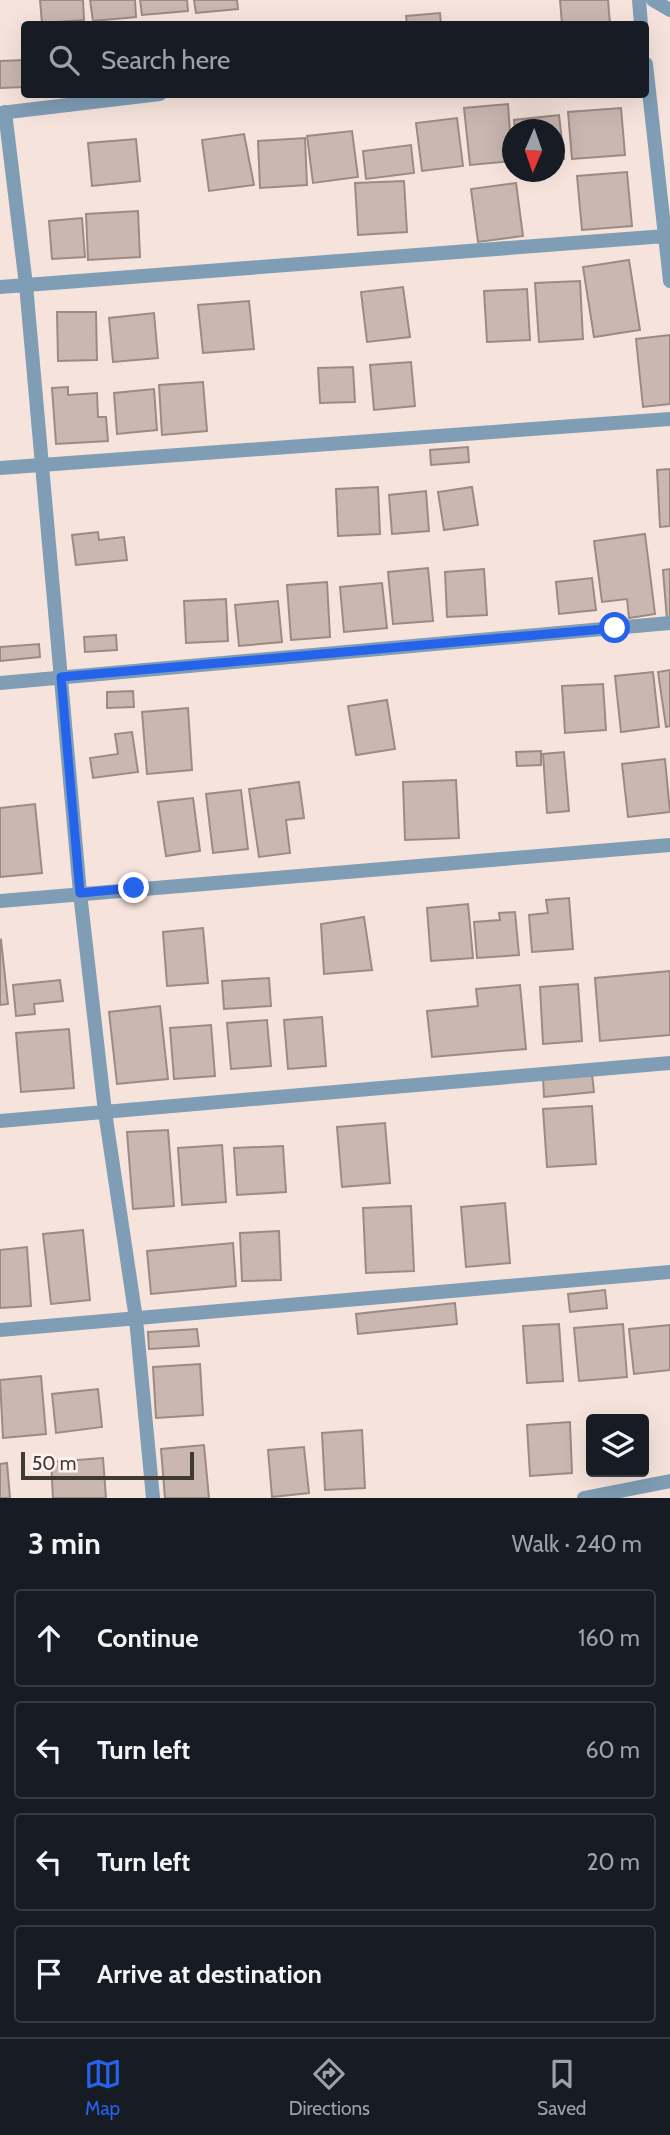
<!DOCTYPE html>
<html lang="en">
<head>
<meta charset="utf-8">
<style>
  :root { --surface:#171b24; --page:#242831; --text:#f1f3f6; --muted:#9ea1a6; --line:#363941; --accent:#2563eb }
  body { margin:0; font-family:Cabin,sans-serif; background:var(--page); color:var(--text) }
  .controls { position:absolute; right:21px; bottom:21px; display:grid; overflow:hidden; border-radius:7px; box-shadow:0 7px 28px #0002 }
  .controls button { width:63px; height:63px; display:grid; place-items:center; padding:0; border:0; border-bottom:2px solid var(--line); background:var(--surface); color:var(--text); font:35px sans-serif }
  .compass { position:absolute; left:502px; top:119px; width:63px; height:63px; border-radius:50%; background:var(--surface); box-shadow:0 7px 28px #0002; rotate:182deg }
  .scale { position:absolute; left:21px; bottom:18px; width:173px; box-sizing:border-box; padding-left:7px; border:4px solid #403936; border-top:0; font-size:19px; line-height:24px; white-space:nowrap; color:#403936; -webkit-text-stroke:5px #fef3ee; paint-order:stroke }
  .stop { position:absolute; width:21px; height:21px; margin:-16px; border:5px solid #2563eb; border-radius:50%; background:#fff }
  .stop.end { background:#2563eb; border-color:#fff; box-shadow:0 2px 7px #0008 }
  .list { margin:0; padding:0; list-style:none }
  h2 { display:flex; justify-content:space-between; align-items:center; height:91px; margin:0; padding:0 28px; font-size:30px }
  h2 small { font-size:23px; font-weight:400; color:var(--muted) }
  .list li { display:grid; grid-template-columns:46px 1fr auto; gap:21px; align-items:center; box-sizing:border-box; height:98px; margin:0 14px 14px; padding:0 14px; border:2px solid var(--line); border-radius:7px }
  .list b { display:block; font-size:26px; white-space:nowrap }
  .list em { font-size:23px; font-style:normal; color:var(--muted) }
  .icon { flex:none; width:38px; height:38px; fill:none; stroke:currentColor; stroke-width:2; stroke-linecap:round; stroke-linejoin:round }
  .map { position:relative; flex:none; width:670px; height:1498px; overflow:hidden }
  .search { position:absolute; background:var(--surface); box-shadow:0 7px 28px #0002; left:21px; right:21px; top:21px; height:77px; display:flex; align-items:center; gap:18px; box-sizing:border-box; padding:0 24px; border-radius:7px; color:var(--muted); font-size:26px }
  .sheet { height:539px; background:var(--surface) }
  nav { display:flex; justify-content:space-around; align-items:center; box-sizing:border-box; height:98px; border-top:2px solid var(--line); background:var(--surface); font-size:19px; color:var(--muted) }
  nav a { display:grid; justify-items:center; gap:4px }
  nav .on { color:var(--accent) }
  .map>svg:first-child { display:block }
  .building { fill:#c9b7b0; stroke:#9c8b84; stroke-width:2 }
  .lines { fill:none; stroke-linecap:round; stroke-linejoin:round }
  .minor { stroke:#7f9db5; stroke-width:14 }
  .route { stroke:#2563eb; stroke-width:9 }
</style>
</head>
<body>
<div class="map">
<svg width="670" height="1498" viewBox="0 0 670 1498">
  <rect width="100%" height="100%" fill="#f6e4dc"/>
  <path class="building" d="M40,0H83L84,20L42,23Z
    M90,0H135L136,17L93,21Z
    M140,0H187L188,11L142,15Z
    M194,0H237L238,9L196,13Z
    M560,0H608L610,24H562Z
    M440,13L441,24H407L406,16Z
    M24,60V87L0,88V61Z
    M508,104L512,161L470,165L464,108Z
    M621,108L625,155L572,159L568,112Z
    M559,115L564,159L554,160V130H515L514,120Z
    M457,118L463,166L422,171L416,123Z
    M352,131L358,177L313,183L307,136Z
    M244,134L254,185L209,191L202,140Z
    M305,138L307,185L260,188L258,141Z
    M136,139L140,181L92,186L88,143Z
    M411,145L414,173L366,179L363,151Z
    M627,172L632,226L582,230L577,176Z
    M404,181L407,232L358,235L355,183Z
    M516,183L523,236L478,242L471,189Z
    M138,211L140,257L88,260L86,214Z
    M82,218L85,257L52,259L49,221Z
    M629,260L640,330L594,337L583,267Z
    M580,281L583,339L539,342L535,283Z
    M403,287L410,337L367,342L361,292Z
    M527,289L530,340L487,342L484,291Z
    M249,301L254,349L203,353L198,305Z
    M57,312H96L97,360L58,361Z
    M154,313L158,358L113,362L109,318Z
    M670,335V404L643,407L636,339Z
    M411,362L415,406L374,410L370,365Z
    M353,367L355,402L320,403L318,368Z
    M203,382L207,431L162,435L159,385Z
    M68,387V395L97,393L98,417H106L108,441L56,444L52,388Z
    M154,389L157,430L117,434L114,393Z
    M468,447L469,462L431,465L430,450Z
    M670,469V526L660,527L657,470Z
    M378,487L380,534L338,536L336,489Z
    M472,487L478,525L444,530L438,492Z
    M426,491L429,531L392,534L389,495Z
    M98,532L99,540L124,537L127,560L76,565L72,535Z
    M645,534L655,614L629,618L627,599L602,602L594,541Z
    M428,568L433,621L393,624L388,572Z
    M484,569L487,615L447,617L445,572Z
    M670,569V620H667L663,570Z
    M592,578L596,610L559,614L556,582Z
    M327,582L330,637L291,640L287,585Z
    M382,583L387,628L344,632L340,587Z
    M226,599L228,641L186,643L184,601Z
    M278,601L282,642L239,646L235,605Z
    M116,635L117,650L85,652L84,637Z
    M39,644L40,657L0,661V647Z
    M670,670V726L666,727L658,672Z
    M653,672L659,727L621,732L615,676Z
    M603,684L606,730L565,733L562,686Z
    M133,691L134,707L107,708V692Z
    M387,700L395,749L356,755L348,706Z
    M188,708L192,770L147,774L142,712Z
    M132,732L138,772L93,778L90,758L118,754L115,734Z
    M541,751V765L517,766L516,752Z
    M564,752L569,811L547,813L543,754Z
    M665,759L670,812L628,817L622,764Z
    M456,780L459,838L405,840L403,782Z
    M299,782L304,818L286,820L290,853L259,857L249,789Z
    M241,790L248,849L213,853L206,794Z
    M193,798L200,851L166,856L158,802Z
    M35,804L42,873L0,877V808Z
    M569,898L573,949L532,952L529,915L548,913L546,900Z
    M468,904L473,958L431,961L427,908Z
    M515,912L519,955L477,958L474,922L500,920L499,913Z
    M364,917L372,970L324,974L321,924Z
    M203,928L208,983L167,986L163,932Z
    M1,940L8,1004L0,1005V941Z
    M670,971V1035L600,1041L595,978Z
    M269,978L271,1006L224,1009L222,981Z
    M60,980L63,1001L34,1004L35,1014L16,1016L13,985Z
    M578,984L582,1041L543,1044L540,987Z
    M520,985L526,1049L432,1057L427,1011L478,1006L476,989Z
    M160,1006L168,1079L117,1084L109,1012Z
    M322,1017L326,1066L288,1069L284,1020Z
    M267,1020L271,1066L231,1069L227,1023Z
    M211,1025L215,1076L174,1079L170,1028Z
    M69,1029L74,1088L21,1092L16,1033Z
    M592,1074L594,1092L544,1097L543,1078Z
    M592,1106L596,1164L547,1167L543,1109Z
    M385,1123L390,1183L342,1187L337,1127Z
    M168,1130L174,1206L133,1209L127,1132Z
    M222,1145L226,1202L182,1205L178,1148Z
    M283,1146L286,1192L237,1195L234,1148Z
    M505,1203L510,1263L466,1267L461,1207Z
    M411,1206L414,1271L366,1273L363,1208Z
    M83,1230L90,1300L51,1304L43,1234Z
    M279,1231L281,1280L242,1281L240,1233Z
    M233,1243L236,1286L151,1294L147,1251Z
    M27,1247L31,1306L0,1308V1250Z
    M605,1290L607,1308L570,1312L568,1294Z
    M455,1303L457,1324L358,1334L356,1314Z
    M559,1324L563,1381L527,1383L523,1326Z
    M623,1324L627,1377L579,1381L574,1328Z
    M670,1325V1370L634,1374L629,1329Z
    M197,1329L199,1346L149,1349L148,1332Z
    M200,1364L203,1415L156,1418L153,1367Z
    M41,1376L46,1434L3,1438L0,1380Z
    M98,1389L102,1427L56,1433L52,1394Z
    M570,1422L572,1473L530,1476L527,1425Z
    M362,1430L365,1488L325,1490L322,1433Z
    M204,1445L209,1498H165L161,1449Z
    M304,1447L309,1493L272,1497L268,1450Z
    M103,1458L106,1498H53L51,1462Z
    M7,1463L10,1498H0V1464Z"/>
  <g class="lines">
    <path class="minor" d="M639,0L641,24
      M653,0L670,10
      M646,64L670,281
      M5,112L26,285L80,893L105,1112L136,1319L153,1498
      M0,113L160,94
      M0,287L665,236
      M0,468L670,419
      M0,683L670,623
      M0,901L670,845
      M0,1121L670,1063
      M0,1330L670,1272
      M584,1498L670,1481"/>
  </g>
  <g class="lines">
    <path class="route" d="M134,888L80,893L61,677L615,628"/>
  </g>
</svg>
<div class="controls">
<button><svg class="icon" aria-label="layers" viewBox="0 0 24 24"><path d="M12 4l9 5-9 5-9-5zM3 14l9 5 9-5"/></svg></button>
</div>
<svg class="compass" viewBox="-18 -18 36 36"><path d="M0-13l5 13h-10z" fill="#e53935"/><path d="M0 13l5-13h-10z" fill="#9ea1a6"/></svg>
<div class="scale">50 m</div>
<div class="stop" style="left:615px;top:628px"></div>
<div class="stop end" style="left:134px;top:888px"></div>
<div class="search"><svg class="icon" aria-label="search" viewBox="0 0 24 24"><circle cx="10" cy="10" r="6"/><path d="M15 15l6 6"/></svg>Search here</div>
</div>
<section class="sheet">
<h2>3 min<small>Walk · 240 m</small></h2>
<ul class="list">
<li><svg class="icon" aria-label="ahead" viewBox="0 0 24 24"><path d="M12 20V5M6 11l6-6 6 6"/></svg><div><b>Continue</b></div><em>160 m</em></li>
<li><svg class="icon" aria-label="left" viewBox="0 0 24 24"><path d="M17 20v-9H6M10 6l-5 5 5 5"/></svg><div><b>Turn left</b></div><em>60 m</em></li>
<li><svg class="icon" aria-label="left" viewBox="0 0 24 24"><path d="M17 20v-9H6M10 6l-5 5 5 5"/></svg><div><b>Turn left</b></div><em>20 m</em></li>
<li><svg class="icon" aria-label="arrive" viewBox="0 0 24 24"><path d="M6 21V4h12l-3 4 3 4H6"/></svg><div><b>Arrive at destination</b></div></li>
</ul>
</section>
<nav>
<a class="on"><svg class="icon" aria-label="map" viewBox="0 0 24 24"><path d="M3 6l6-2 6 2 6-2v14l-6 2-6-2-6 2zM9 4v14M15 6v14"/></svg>Map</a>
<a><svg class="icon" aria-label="directions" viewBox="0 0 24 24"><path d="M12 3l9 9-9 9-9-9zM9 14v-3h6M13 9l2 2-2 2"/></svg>Directions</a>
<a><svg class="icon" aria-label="saved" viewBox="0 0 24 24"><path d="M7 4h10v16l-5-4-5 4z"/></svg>Saved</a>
</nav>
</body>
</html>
